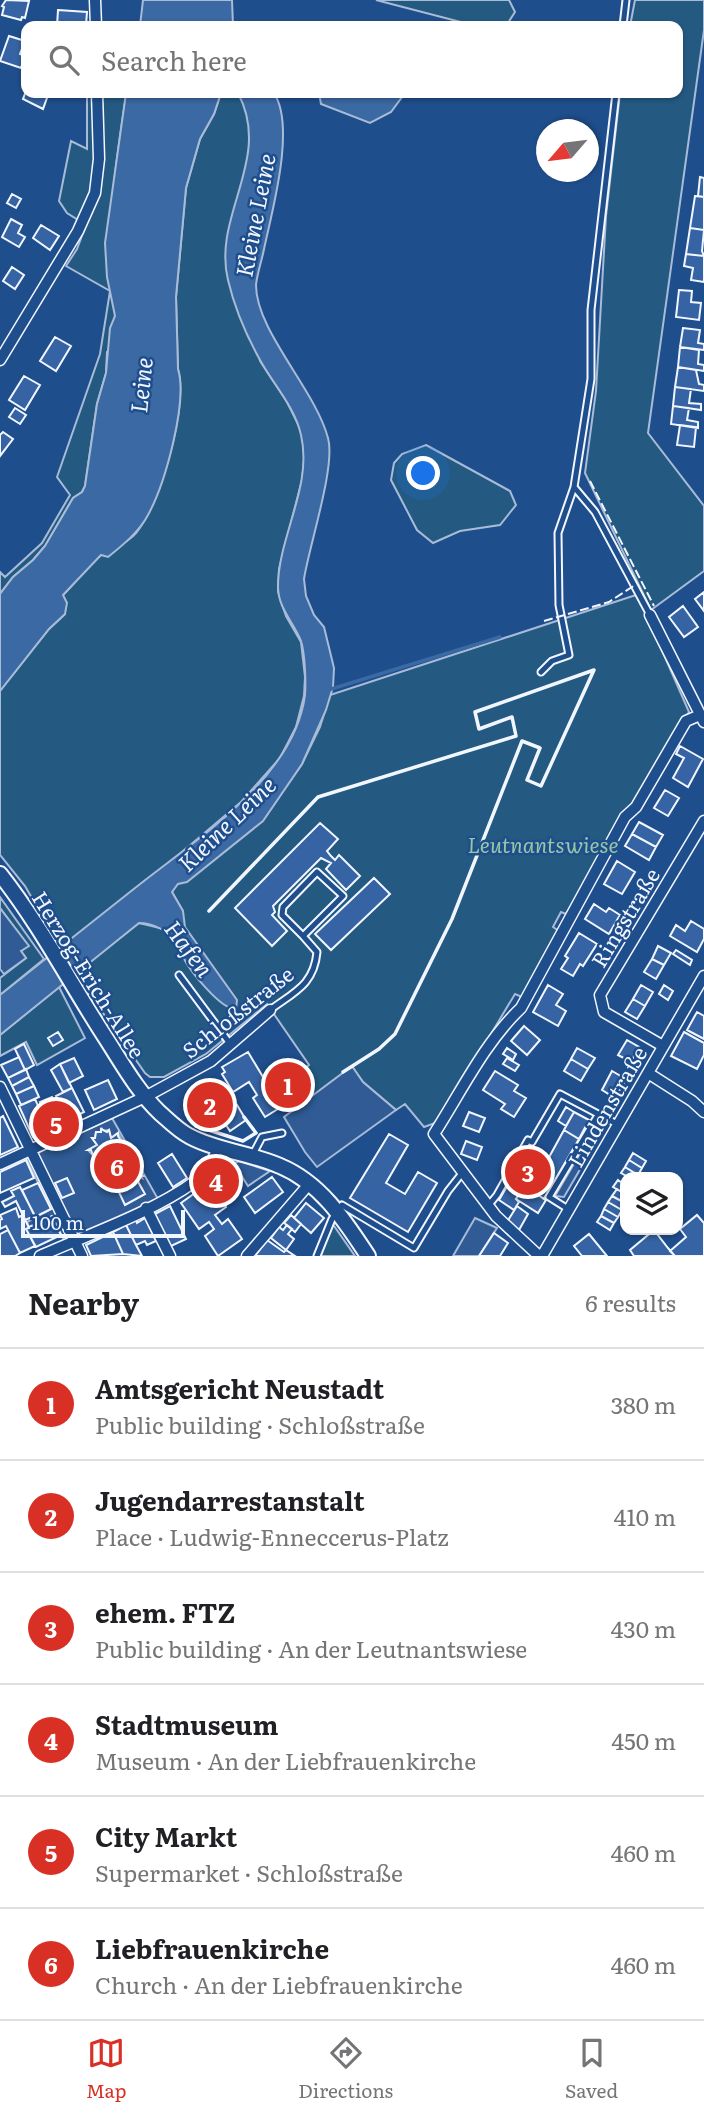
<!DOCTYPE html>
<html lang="en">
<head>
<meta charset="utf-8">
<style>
  :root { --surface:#fff; --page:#f2f2f2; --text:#202124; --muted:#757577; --line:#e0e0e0; --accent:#d93025 }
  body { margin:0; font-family:Literata,serif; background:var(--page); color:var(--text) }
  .controls { position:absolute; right:21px; bottom:21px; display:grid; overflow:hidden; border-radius:14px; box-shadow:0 2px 5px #0004 }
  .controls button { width:63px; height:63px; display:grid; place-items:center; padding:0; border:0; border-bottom:2px solid var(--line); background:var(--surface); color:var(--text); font:35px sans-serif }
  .compass { position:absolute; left:536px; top:119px; width:63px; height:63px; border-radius:50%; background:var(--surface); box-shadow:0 2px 5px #0004; rotate:242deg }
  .scale { position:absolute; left:21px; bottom:18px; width:164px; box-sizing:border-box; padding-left:7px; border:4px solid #f2f6ff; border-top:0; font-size:19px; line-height:24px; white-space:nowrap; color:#f2f6ff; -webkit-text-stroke:5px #1f4e8c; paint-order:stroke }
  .you { position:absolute; left:424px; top:474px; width:24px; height:24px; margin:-18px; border:5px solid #fff; border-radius:50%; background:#1a73e8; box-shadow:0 0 0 10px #1a73e833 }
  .badge { display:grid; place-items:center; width:46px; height:46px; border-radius:50%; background:var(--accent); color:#fff; font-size:23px; font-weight:700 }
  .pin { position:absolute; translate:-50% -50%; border:4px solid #fff; box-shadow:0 2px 7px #0006 }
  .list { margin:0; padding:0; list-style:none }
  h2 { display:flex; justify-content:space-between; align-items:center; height:91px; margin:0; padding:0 28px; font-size:30px }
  h2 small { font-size:23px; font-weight:400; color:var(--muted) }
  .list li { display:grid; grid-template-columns:46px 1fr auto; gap:21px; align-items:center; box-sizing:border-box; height:112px; padding:0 28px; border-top:2px solid var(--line) }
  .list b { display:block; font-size:26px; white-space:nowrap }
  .list p { margin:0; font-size:23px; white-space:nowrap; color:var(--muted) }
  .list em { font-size:23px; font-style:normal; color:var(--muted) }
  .icon { flex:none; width:38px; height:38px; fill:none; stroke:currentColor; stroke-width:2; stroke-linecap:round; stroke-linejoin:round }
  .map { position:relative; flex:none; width:704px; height:1256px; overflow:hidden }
  .search { position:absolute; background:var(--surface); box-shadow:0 2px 5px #0004; left:21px; right:21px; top:21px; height:77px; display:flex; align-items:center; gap:18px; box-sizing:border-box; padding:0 24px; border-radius:14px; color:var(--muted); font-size:26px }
  .sheet { height:763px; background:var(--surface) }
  nav { display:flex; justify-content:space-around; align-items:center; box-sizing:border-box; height:98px; border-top:2px solid var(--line); background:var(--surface); font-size:19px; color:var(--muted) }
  nav a { display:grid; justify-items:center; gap:4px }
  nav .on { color:var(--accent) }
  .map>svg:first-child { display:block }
  .green { fill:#245a82; stroke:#a8bbd7; stroke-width:2 }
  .parking { fill:#305b95; stroke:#a8bbd7; stroke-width:2; fill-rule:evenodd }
  .water { fill:#3b69a3; stroke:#a8bbd7; stroke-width:2 }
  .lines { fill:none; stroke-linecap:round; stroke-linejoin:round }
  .stream { stroke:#3b69a3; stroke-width:3.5 }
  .building { fill:#3563a3; stroke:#f2f6ff; stroke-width:2 }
  .lane-casing { stroke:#f2f6ff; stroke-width:9 }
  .street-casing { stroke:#f2f6ff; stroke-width:13 }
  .secondary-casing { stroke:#f2f6ff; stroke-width:18 }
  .lane { stroke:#1f4e8c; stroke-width:5 }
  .street { stroke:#1f4e8c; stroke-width:10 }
  .secondary { stroke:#1f4e8c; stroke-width:14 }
  .fence { stroke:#f2f6ff; stroke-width:2; stroke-dasharray:9 3.5; stroke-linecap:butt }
  .wall { stroke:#f2f6ff; stroke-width:3.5 }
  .labels { text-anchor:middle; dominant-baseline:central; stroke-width:5; stroke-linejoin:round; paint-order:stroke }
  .park-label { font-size:21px; font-style:italic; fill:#97c8a6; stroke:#1f4e8c }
  .street-label { font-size:21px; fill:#f2f6ff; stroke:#1f4e8c }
  .water-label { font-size:23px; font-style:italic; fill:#f2f6ff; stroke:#1f4e8c }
</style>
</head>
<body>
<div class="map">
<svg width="704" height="1256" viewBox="0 0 704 1256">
  <rect width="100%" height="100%" fill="#1f4e8c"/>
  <path class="green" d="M376,0H509L515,12L506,26H476Z
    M635,0H704V30L648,433L704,506V571L651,610L585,473L596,391L606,216L620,93H678V26H630Z
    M87,93H123L126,96C120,134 115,171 111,209C110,222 106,235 106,247C106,270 112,290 115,312C116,325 107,335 110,349L107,352L106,373L97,404L85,486L82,492L73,498L45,546L33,560L13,577L0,594V572L5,577L42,543L70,495L57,477L100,354L110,291L66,266L77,249L86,225L67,213L59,201L71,141L87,149Z
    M221,93H238L247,110L251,141L244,178L260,361L286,400L301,430L305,453L302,480L279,569L278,591L286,616L301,642L305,677L304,696L296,727L280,758L241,802L175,858L61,948L25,886L0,855V691L49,629L65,614L63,595C75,583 87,567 100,556C112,547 126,545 136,533C160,504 189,405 178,369L176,297L186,188L200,139L214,114Z
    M426,445L510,491L516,505L500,525L460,531L433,543L417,530L391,480L394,463L402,454Z
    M636,595L647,616L689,712L566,914L561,912L553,927L559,931L522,997L515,994L438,1122L424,1127L405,1104L396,1110L363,1082L352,1067L315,1096L301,1073L309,1065L267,1004L206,1054L164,1077H150L145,1073L75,973L139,923L160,928L171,936L183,911L172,892L175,886L263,820L302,764L320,727L330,695Z
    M0,897L44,959L0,995V978L26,958L21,951L28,946L0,908Z
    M59,987L85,1038L37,1065L26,1042L0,1056V1035Z
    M332,1223L355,1256H320Z"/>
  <path class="parking" d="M0,908L29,946L21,951L26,958L4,974L0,969Z
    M352,1066L363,1082L396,1110L317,1167L305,1152L284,1117Z
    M112,1118L158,1199L68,1248L52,1216L29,1227L27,1222L51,1209L26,1158ZM102,1129L103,1131L109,1130L111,1138L118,1133L142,1178L138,1176L111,1190L98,1161L88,1150L97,1145L92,1138H95L96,1132H101Z
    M598,1123H607L564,1197L555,1196Z
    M239,1161L270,1171L248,1186L234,1164Z
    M475,1218L497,1228L479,1256H453Z"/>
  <path class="water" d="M143,0H232L233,26H140Z
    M126,93H221L214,114L200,139L186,188L176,297L178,369C188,402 165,484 148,515C139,532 123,545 108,557L101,555L63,595L67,603L65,614L49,629L0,691V594L13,577L33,560L45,546L73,498L82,492L85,486L97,404L106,373L110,328L115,316L107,277L105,243Z
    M238,93H274C296,127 272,211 264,249C262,260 257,274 256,285C256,331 315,389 328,438C336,466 309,546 304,579L306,596L314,615L324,627L334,668L333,687L326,710L302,764L263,821L187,882L178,884L172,892L183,911L185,927L237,1000L236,1009C221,1010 190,971 183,957C180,952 180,946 177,942C170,931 151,923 139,923L0,1035V995C45,959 90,924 135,888C196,839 294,779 305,695C306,681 305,654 301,641C294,623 278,608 278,587C278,536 313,487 301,435C295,407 273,384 260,360C245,333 235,310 228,280C212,215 273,159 238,93Z
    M319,93H405L391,112L370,123L321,104Z"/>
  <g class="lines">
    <path class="stream" d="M328,690L500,637"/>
  </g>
  <path class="building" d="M6,0L29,1L25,18L22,17L21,20L2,15L4,7L2,6Z
    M58,10L87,12L86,25L57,26Z
    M9,36L25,41L20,54L25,56L21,68L0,61Z
    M26,91V93H46L48,95L43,109L23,99Z
    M700,177L704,178V197L698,196Z
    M12,194L21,199L16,208L7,203Z
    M695,196L704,197V230L690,228Z
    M11,219L22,225L18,233L25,237L19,247L2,237Z
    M41,225L59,236L50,250L33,238Z
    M690,228L704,230L702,251L704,256L686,254Z
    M686,254L704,256V282L691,280L693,268L684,266Z
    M12,267L24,275L15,289L3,281Z
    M679,290L692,291L691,302L701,303L699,320L676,317Z
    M683,328L700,330L698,343L704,344V350L680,347Z
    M55,337L71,346L56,371L40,361Z
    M680,347L699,350L698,364L704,365V371L678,367Z
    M678,367L696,370L699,384L704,385V391L675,387Z
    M24,376L40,385L25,410L9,400Z
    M675,387L691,389L689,403L701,404V410L673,406Z
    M673,406L689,408L687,420L698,422V428L671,424Z
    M15,408L26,415L20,424L9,417Z
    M680,425L696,427L694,447L677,445Z
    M3,432L13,439L0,456V435Z
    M704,592V611L695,599Z
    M683,606L698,627L684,637L669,617Z
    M680,746L703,759L688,787L673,778L684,758L676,754Z
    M665,790L679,798L668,816L654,808Z
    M639,822L663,835L656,847L632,834Z
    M320,823L338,839L327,851L331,856L335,860L339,855L360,876L346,890L326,869L331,863L321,858L273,906L275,912L272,915L287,931L272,946L235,908Z
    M632,834L656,847L649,860L625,846Z
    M617,861L635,872L622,894L604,884Z
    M374,878L390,894L331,950L315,934Z
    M594,904L606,912L609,908L620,915L609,934L585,919Z
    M691,921L704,929V939L697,952L670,936L676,925L685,931Z
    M579,933L597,944L583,966L580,964L573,976L561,969L568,958L565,956Z
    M658,946L671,953L664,965L652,959Z
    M676,950L692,960L690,965L673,954Z
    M652,959L664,965L656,979L644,972Z
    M548,985L563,994L556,1005L566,1011L558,1026L533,1012Z
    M641,985L653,992L645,1006L633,999Z
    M664,985L673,991L668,1000L659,994Z
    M633,999L645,1006L637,1019L625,1012Z
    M697,1012L704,1016V1039L687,1030Z
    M524,1026L540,1040L527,1055L511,1041Z
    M58,1032L63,1040L53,1046L48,1038Z
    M684,1032L704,1043V1055L697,1069L671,1056Z
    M627,1040L639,1047L631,1062L618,1055Z
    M24,1044L34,1065L25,1070L15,1049Z
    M507,1048L516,1054L513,1060L503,1054Z
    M577,1048L595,1058L588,1069L571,1059Z
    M248,1052L269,1087L295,1072L307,1091L265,1117L253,1098L257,1095L249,1082L233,1092L222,1074L225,1072L222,1067Z
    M19,1057L25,1070L8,1078L1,1065Z
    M74,1058L83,1076L69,1083L60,1064Z
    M507,1058L519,1065L515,1071L503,1064Z
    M571,1059L588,1069L581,1081L564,1071Z
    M60,1064L72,1088L63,1092L51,1070Z
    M26,1069L29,1077L12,1086L8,1078Z
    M495,1071L518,1085L514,1091L526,1098L514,1117L501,1109L505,1104L483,1090Z
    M612,1071L626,1079L615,1098L602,1090Z
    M29,1077L34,1086L16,1094L12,1086Z
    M108,1080L117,1099L94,1110L85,1090Z
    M224,1085L235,1103L196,1126L186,1108Z
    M34,1086L39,1097L21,1105L16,1094Z
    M72,1088L84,1112L68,1120L56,1096Z
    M52,1097L64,1123L53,1128L40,1102Z
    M35,1099L43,1117L46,1115L53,1128L33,1137L19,1106Z
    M237,1105L246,1120L230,1131L220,1116Z
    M566,1107L574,1112L566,1126L558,1121Z
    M469,1112L485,1118L479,1132L463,1126Z
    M574,1112L589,1120L579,1139L564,1130Z
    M3,1116L18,1147L0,1155V1118Z
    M101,1129L107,1132L109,1130L111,1138L118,1133V1136L139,1174L143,1176L136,1178L145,1194L125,1205L117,1188L111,1190L98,1161L96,1163L91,1150H88L97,1145L92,1138H95L96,1132H101Z
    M564,1130L579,1139L544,1199L531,1190Z
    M389,1134L408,1145L386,1183L405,1194L418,1172L437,1183L408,1232L350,1198Z
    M466,1141L482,1147L477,1160L461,1154Z
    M530,1147L549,1158L531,1190L524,1186L516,1199L519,1202L514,1210L499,1200Z
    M633,1153L646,1161L642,1168L629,1160Z
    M172,1154L187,1178L173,1187L158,1163Z
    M26,1160L34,1178L0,1193V1172Z
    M629,1160L642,1168L638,1175L625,1167Z
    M625,1167L638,1175L636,1177H628L621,1173Z
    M230,1168L237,1177L231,1181L238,1192L230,1199L225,1192L219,1196L209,1183Z
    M272,1177L283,1192L255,1213L244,1197Z
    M67,1178L74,1193L62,1198L55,1183Z
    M618,1180L625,1185V1194L613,1187Z
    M38,1183L51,1209L35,1217L22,1190Z
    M209,1183L226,1207L215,1215L222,1224L228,1219L242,1239L218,1256L205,1236L214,1229L209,1222L199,1229L181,1203Z
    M524,1186L546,1200L538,1213L516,1199Z
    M20,1187L35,1216L25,1220L16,1201L5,1207L2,1202L14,1196L11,1191Z
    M617,1189L625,1194V1203L612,1196Z
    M612,1196L625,1203L622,1210L608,1202Z
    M608,1202L622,1210L618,1217L604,1209Z
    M306,1203L324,1218L311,1233L294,1218Z
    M170,1206L186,1239L169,1247L153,1215Z
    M517,1206L528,1214L519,1230L507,1222Z
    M16,1208L19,1217L23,1215L29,1228L26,1229L35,1246L20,1253L6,1226L0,1229V1220L2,1219L0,1215Z
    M604,1209L618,1217L614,1223L601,1216Z
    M291,1215L301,1224L295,1232L284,1223Z
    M697,1215L704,1223V1256H675L670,1251L686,1237L680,1229Z
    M52,1216L61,1235L36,1247L26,1229Z
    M601,1216L614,1223L610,1230L597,1222Z
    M145,1218L156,1241L147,1245L145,1241L136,1245L126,1225L136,1220L137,1223Z
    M126,1225L136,1245L142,1256L123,1254L113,1232Z
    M287,1225L292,1229L288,1234L294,1239L286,1250L271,1238L279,1227L283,1230Z
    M8,1230L20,1253L15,1256H0V1234Z
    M654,1230L668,1248L675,1256H634L630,1250Z
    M113,1232L123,1254L91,1256L86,1245Z
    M494,1233L508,1243L500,1256H479Z
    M589,1234L607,1256H582L574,1246Z
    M267,1240L284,1252L286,1250L295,1256H255Z"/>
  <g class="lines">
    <defs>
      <path id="lane" d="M623,26L626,0
        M574,487L595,512L650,615
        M541,672L552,661L569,655L559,605L558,533L574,487L591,379V310L616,93
        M179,975L231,1045
        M270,1010C294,992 314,985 317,952L303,936L343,896L317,872L283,907L282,915L303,936
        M252,1156L262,1137L282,1133
        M488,1206L497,1195L528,1140L532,1142L560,1094L617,1124
        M568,1209L549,1197L598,1115
        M317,1256L332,1219L342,1205L414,1248L448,1191L463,1172"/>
      <path id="street" d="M95,0L96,26
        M0,360L78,231L95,193L99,159L97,93
        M650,615L704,722
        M663,1046L604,1012L600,995L704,821
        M648,1073L692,1101L704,1112
        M0,1087L82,1256
        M0,1164L145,1097L211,1061L270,1010
        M146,1208L170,1256
        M40,1256C87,1235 153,1212 194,1182C206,1173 213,1160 219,1147
        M247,1256L310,1183
        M539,1256L496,1216L434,1134C461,1092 485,1042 521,1008L625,817L636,807L686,721L700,715
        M542,1256L704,976"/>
      <path id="secondary" d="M0,874C41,926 71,985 107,1040C123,1065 138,1092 160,1113C169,1121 179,1131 189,1136C217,1151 251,1153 280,1166C321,1183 345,1221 368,1256"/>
    </defs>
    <use href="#lane" class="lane-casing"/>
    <use href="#street" class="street-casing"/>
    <use href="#secondary" class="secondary-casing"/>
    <use href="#lane" class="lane"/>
    <use href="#street" class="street"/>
    <use href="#secondary" class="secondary"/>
    <path class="fence" d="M590,481L654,606
      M544,621L609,602L635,585"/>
    <path class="wall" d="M209,911L318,797L516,736L512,717L479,729L475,712L594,670L541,786L527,780L540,748L522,741L452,919L395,1034L379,1049L343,1072
      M196,1126L243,1141L256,1133L244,1117"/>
  </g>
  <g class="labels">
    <g class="park-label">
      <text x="543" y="843">Leutnantswiese</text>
    </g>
    <g class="street-label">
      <text transform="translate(624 917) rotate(-59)">Ringstraße</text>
      <text transform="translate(90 974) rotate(58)">Herzog-Erich-Allee</text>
      <text transform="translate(237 1011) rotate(-38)">Schloßstraße</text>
      <text transform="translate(606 1106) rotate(-60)">Lindenstraße</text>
    </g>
    <g class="water-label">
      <text transform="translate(254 215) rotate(-79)">Kleine Leine</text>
      <text transform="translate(140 385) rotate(-84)">Leine</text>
      <text transform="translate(226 823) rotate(-44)">Kleine Leine</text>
      <text transform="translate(190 948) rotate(53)">Hafen</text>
    </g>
  </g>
</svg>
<div class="controls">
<button><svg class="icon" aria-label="layers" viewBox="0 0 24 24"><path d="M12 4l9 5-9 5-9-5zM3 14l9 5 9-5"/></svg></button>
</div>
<svg class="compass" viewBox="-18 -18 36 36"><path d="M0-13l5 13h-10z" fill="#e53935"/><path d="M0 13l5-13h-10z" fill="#757577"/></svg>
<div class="scale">100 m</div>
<div class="you"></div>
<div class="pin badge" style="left:288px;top:1085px">1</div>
<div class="pin badge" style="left:210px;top:1105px">2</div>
<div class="pin badge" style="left:528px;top:1172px">3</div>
<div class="pin badge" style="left:216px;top:1181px">4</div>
<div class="pin badge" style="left:56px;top:1124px">5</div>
<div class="pin badge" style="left:117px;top:1166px">6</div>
<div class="search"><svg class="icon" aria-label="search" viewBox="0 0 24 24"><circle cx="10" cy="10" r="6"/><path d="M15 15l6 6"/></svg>Search here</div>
</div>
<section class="sheet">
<h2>Nearby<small>6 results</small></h2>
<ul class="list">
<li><span class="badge">1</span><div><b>Amtsgericht Neustadt</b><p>Public building · Schloßstraße</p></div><em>380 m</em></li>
<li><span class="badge">2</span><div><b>Jugendarrestanstalt</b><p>Place · Ludwig-Enneccerus-Platz</p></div><em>410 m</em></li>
<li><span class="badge">3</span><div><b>ehem. FTZ</b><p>Public building · An der Leutnantswiese</p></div><em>430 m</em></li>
<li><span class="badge">4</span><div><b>Stadtmuseum</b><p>Museum · An der Liebfrauenkirche</p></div><em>450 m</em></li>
<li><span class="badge">5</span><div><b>City Markt</b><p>Supermarket · Schloßstraße</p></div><em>460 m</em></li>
<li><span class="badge">6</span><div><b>Liebfrauenkirche</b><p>Church · An der Liebfrauenkirche</p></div><em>460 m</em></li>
</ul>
</section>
<nav>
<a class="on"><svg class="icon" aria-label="map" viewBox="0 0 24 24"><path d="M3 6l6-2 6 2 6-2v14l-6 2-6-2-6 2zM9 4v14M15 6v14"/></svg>Map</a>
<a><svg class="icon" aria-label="directions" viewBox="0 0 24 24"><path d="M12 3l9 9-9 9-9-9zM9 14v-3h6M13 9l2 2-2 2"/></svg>Directions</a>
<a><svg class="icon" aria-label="saved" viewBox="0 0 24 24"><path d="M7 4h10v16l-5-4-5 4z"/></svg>Saved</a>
</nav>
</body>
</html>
